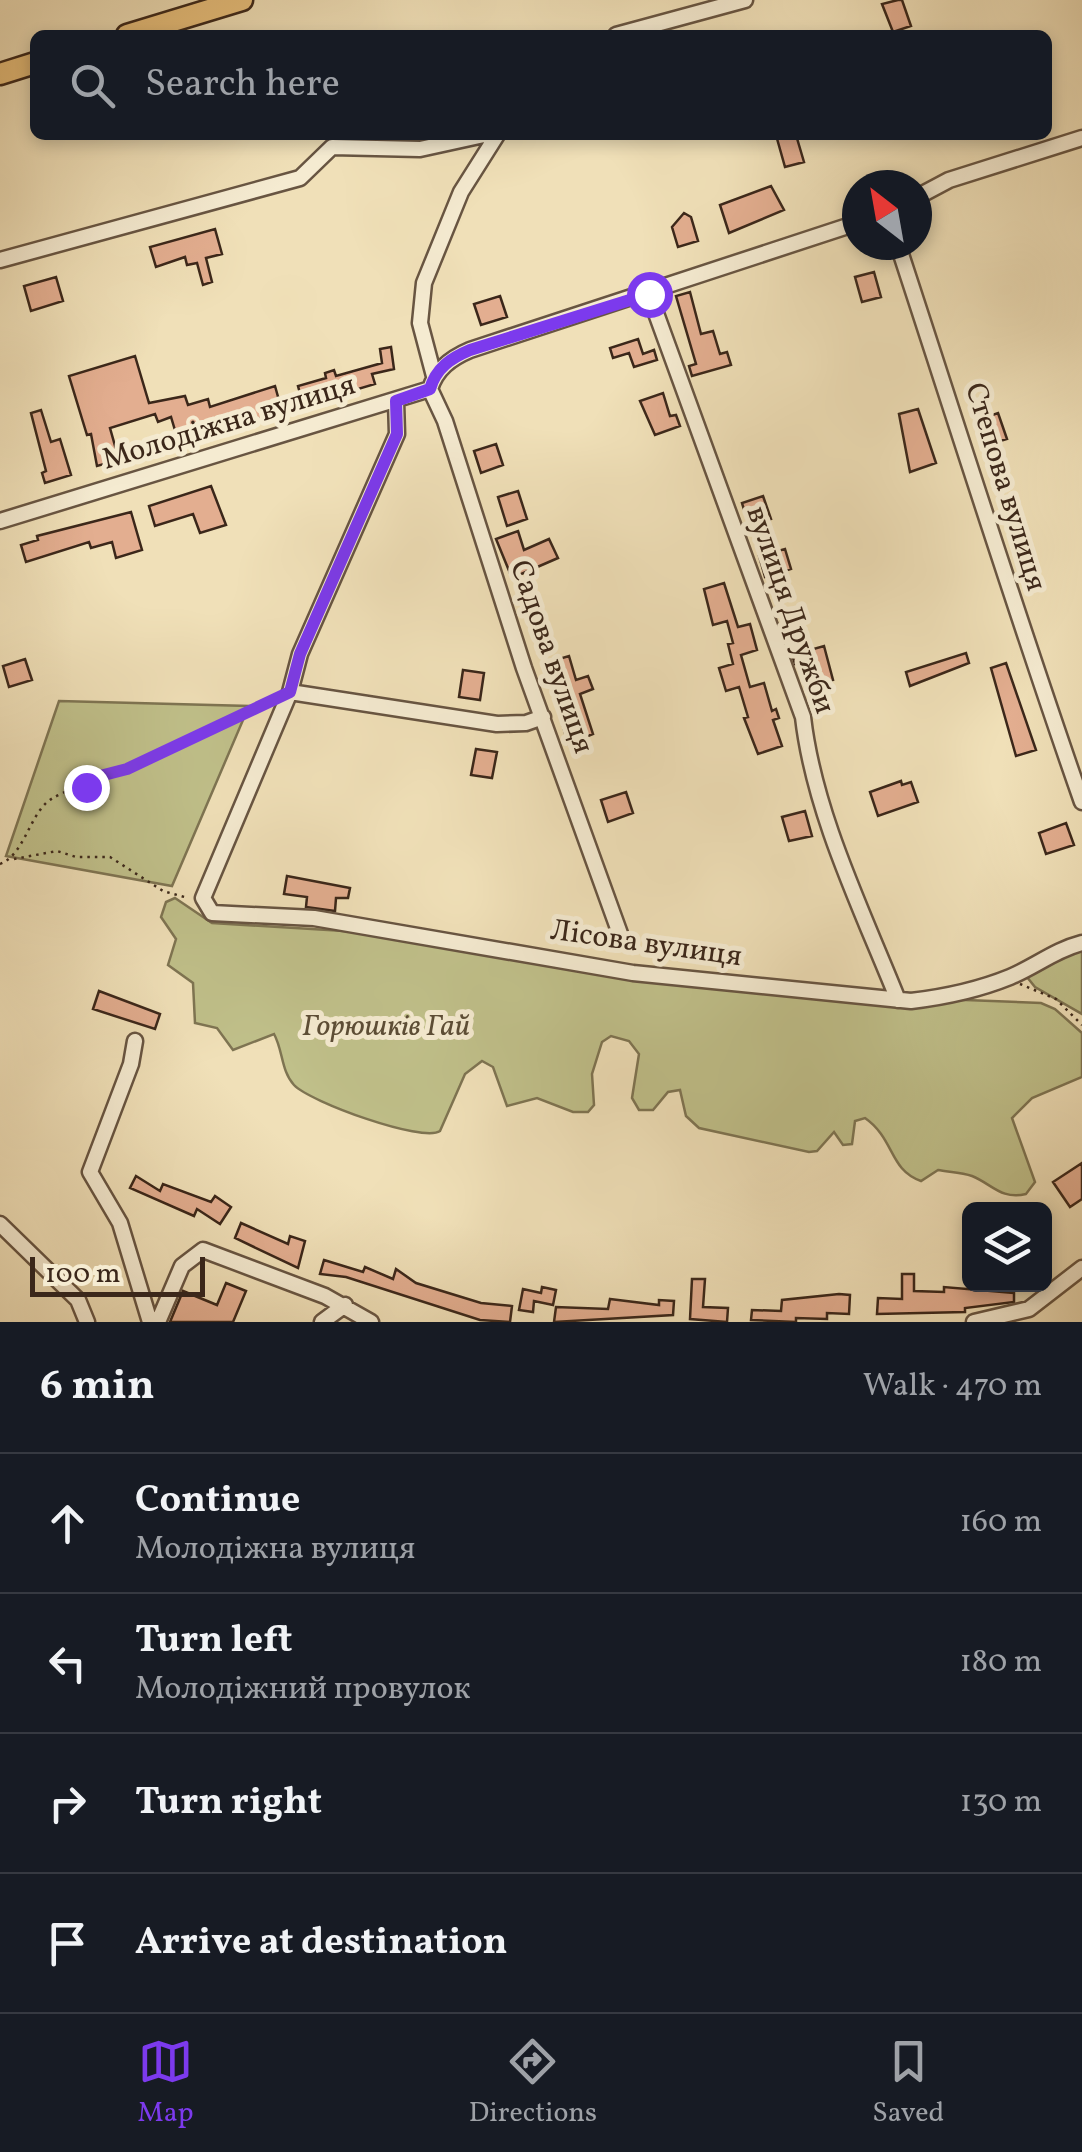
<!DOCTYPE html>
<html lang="en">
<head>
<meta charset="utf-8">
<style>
  :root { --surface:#171b24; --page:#242831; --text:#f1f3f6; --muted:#9ea1a6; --line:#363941; --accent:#7c3aed }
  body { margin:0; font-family:Vollkorn,serif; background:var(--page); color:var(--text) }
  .controls { position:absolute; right:30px; bottom:30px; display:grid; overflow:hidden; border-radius:15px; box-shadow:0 5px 15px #0003 }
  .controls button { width:90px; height:90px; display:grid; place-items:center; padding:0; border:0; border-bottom:2px solid var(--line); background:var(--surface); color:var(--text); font:50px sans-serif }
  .compass { position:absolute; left:842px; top:170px; width:90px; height:90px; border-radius:50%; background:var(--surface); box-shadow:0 5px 15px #0003; rotate:329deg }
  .scale { position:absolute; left:30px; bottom:25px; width:175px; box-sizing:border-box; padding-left:10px; border:5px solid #3b271a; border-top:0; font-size:28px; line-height:35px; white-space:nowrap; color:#3b271a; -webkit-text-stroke:8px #f5ebd1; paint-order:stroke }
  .stop { position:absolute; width:30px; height:30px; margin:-22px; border:8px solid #7c3aed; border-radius:50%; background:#fff }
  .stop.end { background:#7c3aed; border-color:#fff; box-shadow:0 2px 10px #0008 }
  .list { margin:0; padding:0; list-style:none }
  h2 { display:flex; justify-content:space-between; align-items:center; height:130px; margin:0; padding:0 40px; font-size:42px }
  h2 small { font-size:32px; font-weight:400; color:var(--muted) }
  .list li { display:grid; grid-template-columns:65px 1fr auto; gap:30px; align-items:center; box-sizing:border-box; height:140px; padding:0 40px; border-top:2px solid var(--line) }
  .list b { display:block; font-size:38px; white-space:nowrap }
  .list p { margin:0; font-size:32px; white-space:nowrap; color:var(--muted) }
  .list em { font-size:32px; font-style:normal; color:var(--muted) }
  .icon { flex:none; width:55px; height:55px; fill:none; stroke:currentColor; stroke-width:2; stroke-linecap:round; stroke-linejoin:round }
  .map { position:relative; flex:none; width:1082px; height:1322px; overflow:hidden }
  .search { position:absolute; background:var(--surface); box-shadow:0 5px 15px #0003; left:30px; right:30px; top:30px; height:110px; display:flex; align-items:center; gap:25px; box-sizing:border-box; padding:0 35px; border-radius:15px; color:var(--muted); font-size:38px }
  .sheet { height:690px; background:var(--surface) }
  nav { display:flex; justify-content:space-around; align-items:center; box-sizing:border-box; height:140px; border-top:2px solid var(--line); background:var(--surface); font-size:28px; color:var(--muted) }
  nav a { display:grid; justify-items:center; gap:5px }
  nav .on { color:var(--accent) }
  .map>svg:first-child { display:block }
  .green { fill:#c0c08a; stroke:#7e7452; stroke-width:2.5 }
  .building { fill:#e3ae90; stroke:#3b271a; stroke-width:2.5 }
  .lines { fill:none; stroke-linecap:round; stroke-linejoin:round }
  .minor-casing { stroke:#685542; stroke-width:19 }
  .highway-casing { stroke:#3b271a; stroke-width:25 }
  .path { stroke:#3b271a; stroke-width:2.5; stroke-dasharray:2.5 5; stroke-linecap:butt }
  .minor { stroke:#f5ebd1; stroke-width:14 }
  .highway { stroke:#e8c07c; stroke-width:20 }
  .route { stroke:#7c3aed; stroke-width:12 }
  .labels { text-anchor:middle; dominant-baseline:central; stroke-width:10; stroke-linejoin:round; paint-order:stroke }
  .street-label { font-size:30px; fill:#3b271a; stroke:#f5ebd1 }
  .park-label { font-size:30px; font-style:italic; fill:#5c4d36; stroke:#f5ebd1 }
</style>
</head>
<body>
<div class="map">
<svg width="1082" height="1322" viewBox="0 0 1082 1322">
  <rect width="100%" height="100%" fill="#f0e0b8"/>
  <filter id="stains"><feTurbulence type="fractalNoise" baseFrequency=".002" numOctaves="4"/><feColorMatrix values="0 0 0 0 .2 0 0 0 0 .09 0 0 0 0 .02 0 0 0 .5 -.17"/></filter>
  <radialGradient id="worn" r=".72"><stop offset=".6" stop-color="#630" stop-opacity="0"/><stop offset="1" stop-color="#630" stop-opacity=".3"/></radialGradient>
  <path class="green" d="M59,701L249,706L172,886L6,856Z
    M175,898L212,923L377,933L650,982L757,992L1041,1003L1055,1009L1082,1033V1077L1032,1098L1012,1118L1035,1182L1026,1194C1001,1200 992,1184 972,1176C962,1172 948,1172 938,1170L921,1181C889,1170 895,1139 865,1118L855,1121L852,1144L843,1145L834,1132L817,1151L809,1152L699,1128L686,1116L680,1090L668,1092L653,1110H639L632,1098L639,1054L629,1041L611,1036L602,1042L592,1074L594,1105L588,1112H573L537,1098L507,1106L493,1067L482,1061L465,1074L440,1131C423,1143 310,1102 294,1085C281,1071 283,1050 274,1034L233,1050L217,1028L195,1023L193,983L168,965L176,939L161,917L166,902Z
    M1082,944V1014L1035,987L1027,977L1031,968Z"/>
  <path class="building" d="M898,0H902L911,26L893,32L882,4Z
    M776,135H796L804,162L785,167Z
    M771,186L784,210L729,233L720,205Z
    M684,213L691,217L698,241L678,247L672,227Z
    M215,229L222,254L206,258L212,282L203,285L197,263L187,265L185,257L156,267L150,247Z
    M874,272L881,297L862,302L855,277Z
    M56,277L63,301L31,311L24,286Z
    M690,292L701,334L713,331L720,354L727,352L731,365L692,376L689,366L696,364L676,296Z
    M500,296L507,317L481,325L474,304Z
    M638,339L643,354L654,350L657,360L634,367L629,353L613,358L610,348Z
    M391,347L394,369L372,374L375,384L341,394L343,400L304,408L298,386L326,378L325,373L334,370L336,376L382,363L380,349Z
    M135,356L149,403L185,396L188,405L208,399L210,407L275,386L282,411L180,447L171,417L158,422L155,414L110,428L119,460L97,466L91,434L87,435L69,376Z
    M663,393L670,416L676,415L680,426L655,435L640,401Z
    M918,409L936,463L910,472L899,414Z
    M41,410L51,442L60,439L71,475L45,483L42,473L46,471L31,413Z
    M998,413L1007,439L984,446L975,421Z
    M496,444L503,465L481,473L474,451Z
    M211,486L226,525L200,533L193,514L155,526L149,506Z
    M518,491L527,519L507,526L498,497Z
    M763,496L771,519L749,526L742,503Z
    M131,512L142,550L116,558L112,542L91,548L89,542L26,562L21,545L38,540L37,536Z
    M518,531L524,550L549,539L558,558L512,578L496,539Z
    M785,549L791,569L765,577L759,556Z
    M724,583L738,627L750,624L757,650L741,655L750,687L764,683L772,711L776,709L779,718L773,720L782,746L758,754L744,718L748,717L739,687L726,691L719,668L733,664L728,644L733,643L727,621L713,625L704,589Z
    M824,646L833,680L823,683L815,659L795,664L792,655Z
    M966,653L969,663L910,686L906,672Z
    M569,656L576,680L588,676L593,689L580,694L593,734L568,744L557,705L567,701L552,661Z
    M25,659L32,680L9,687L3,666Z
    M1006,663L1036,750L1016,756L991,668Z
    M463,670L484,673L480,700L459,697Z
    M476,749L497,752L492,778L471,775Z
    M901,781L902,785L911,782L918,802L878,816L870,792Z
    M626,792L633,813L608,822L601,800Z
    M805,811L812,836L789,841L782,817Z
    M1066,823L1074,845L1046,854L1039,833Z
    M287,876L350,888L348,898H336L335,911L306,907L307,897L284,894Z
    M99,991L160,1014L155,1029L93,1009Z
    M1082,1163V1199L1070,1207L1053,1182Z
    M136,1176L160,1191L163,1184L211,1202L215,1196L231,1207L220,1224L197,1209L194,1216L130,1188Z
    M241,1223L288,1244L290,1236L305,1241L298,1268L235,1238Z
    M324,1260L363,1272L365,1267L393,1279L396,1269L416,1283L481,1303L512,1306L510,1322L480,1320L346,1277L320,1274Z
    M902,1274H914V1291L944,1292V1287L1014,1293V1302L965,1308V1312L877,1314L878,1298L902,1299Z
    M692,1279H705L703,1307L728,1308L727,1322L690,1319Z
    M226,1283L246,1291L233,1322H170L183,1291L217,1305Z
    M542,1287L556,1290L553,1305L534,1301L533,1312L519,1310L523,1289L541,1293Z
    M839,1294L850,1295L849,1314L827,1313V1319L796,1318V1322L751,1320L752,1310L781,1311L782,1300Z
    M610,1299L659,1305V1300L674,1301L673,1315L554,1322L556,1307L608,1309Z"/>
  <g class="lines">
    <defs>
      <path id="minor" d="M616,35L745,0
        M917,197L949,180L1082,138
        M898,245C959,431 1017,617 1082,802
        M0,260L300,178L332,147L420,149L484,135
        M649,294L803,717C814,813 862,910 898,1000
        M434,376L420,323L424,283L461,192L497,135
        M430,389L445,421L524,668L623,942
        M396,401L397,434L300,654L290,692L203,898L212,913L314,918L633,973L911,1001C945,997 978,990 1010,977C1036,966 1055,950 1082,943
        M0,521L430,389C436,369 451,358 470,350L857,223
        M290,692L497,724L526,723L543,717
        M135,1041L131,1064L90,1172L120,1223L150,1322
        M0,1224L78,1300L87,1322
        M158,1322L182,1266L203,1250L325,1296L371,1322
        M322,1322L345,1305
        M974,1322L1029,1309L1082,1268"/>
      <path id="highway" d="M127,35L242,0
        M0,74L35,63"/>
    </defs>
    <use href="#minor" class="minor-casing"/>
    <use href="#highway" class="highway-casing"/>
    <path class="path" d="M14,859L57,851L76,857H110L163,891L188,898
      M0,864C23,855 28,821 46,803C60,790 111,776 130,767C178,747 224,721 271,699
      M1020,984L1056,999L1082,1025"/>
    <use href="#minor" class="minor"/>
    <use href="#highway" class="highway"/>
  </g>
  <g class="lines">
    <path class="route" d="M86,787L96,777L127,769L290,692L300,654L397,434L396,401L430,389C436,368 451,358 470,350L649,294"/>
  </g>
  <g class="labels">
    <g class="street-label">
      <text transform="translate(229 423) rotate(-17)">Молодіжна вулиця</text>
      <text transform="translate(1005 487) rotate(73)">Степова вулиця</text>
      <text transform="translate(790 610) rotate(71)">вулиця Дружби</text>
      <text transform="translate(551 657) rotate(71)">Садова вулиця</text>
      <text transform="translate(646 944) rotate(8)">Лісова вулиця</text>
    </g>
    <g class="park-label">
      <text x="386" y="1027">Горюшків Гай</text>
    </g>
  </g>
  <rect width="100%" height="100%" filter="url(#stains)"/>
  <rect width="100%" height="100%" fill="url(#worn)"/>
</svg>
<div class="controls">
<button><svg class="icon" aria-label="layers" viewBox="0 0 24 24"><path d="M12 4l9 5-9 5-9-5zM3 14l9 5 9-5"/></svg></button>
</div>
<svg class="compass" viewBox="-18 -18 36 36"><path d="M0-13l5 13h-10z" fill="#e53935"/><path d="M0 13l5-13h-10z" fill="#9ea1a6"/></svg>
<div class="scale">100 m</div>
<div class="stop" style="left:649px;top:294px"></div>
<div class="stop end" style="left:86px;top:787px"></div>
<div class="search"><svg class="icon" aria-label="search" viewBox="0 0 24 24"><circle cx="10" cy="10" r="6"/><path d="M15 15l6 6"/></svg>Search here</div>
</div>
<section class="sheet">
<h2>6 min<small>Walk · 470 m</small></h2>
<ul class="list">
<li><svg class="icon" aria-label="ahead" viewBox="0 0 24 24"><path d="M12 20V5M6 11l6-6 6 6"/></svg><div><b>Continue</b><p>Молодіжна вулиця</p></div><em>160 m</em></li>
<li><svg class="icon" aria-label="left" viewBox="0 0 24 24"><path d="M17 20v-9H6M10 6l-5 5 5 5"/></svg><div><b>Turn left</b><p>Молодіжний провулок</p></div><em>180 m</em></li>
<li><svg class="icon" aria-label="right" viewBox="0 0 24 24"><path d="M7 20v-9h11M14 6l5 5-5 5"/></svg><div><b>Turn right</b></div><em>130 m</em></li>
<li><svg class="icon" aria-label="arrive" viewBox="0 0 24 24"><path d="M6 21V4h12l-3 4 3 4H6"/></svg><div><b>Arrive at destination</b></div></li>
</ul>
</section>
<nav>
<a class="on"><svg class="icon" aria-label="map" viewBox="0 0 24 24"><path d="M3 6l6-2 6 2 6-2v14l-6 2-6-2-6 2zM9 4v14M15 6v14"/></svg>Map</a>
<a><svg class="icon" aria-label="directions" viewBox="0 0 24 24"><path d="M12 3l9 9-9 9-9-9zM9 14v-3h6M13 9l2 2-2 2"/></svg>Directions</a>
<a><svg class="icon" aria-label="saved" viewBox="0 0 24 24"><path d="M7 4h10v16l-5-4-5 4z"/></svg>Saved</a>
</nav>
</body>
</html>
